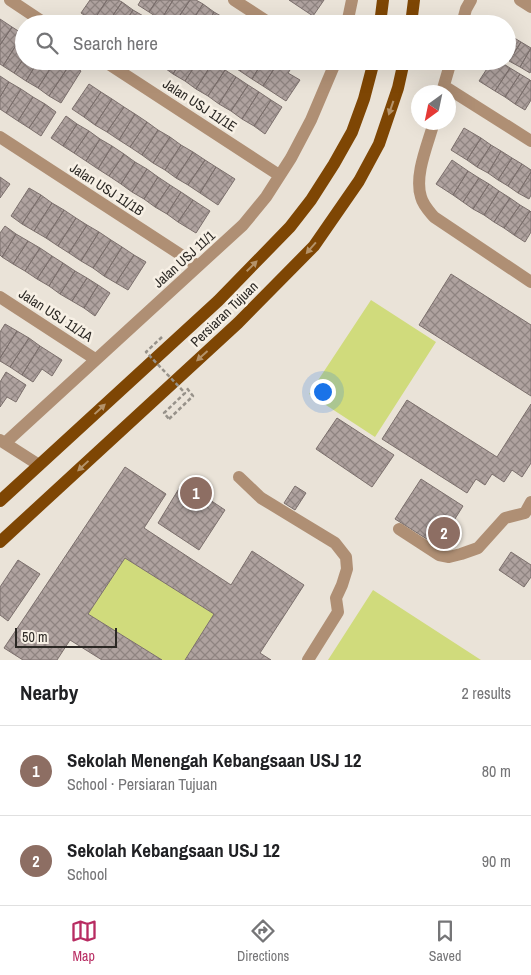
<!DOCTYPE html>
<html lang="en">
<head>
<meta charset="utf-8">
<style>
  :root { --surface:#fff; --page:#f2f2f2; --text:#202124; --muted:#757577; --line:#e0e0e0; --accent:#b82c62 }
  body { margin:0; font-family:"Archivo Narrow",sans-serif; background:var(--page); color:var(--text) }
  .compass { position:absolute; left:411px; top:85px; width:45px; height:45px; border-radius:50%; background:var(--surface); box-shadow:0 5px 20px #0002; rotate:213deg }
  .scale { position:absolute; left:15px; bottom:12px; width:102px; box-sizing:border-box; padding-left:5px; border:2px solid #2b2824; border-top:0; font-size:14px; line-height:18px; white-space:nowrap; color:#2b2824; -webkit-text-stroke:4px #f7f0e5; paint-order:stroke }
  .you { position:absolute; left:322px; top:391px; width:18px; height:18px; margin:-12px; border:4px solid #fff; border-radius:50%; background:#1a73e8; box-shadow:0 0 0 8px #1a73e833 }
  .badge { display:grid; place-items:center; width:32px; height:32px; border-radius:50%; background:var(--accent); color:#fff; font-size:16px; font-weight:700 }
  .pin { position:absolute; translate:-50% -50%; border:2px solid #fff; box-shadow:0 1px 5px #0006 }
  .list { margin:0; padding:0; list-style:none }
  h2 { display:flex; justify-content:space-between; align-items:center; height:65px; margin:0; padding:0 20px; font-size:21px }
  h2 small { font-size:16px; font-weight:400; color:var(--muted) }
  .list li { display:grid; grid-template-columns:32px 1fr auto; gap:15px; align-items:center; box-sizing:border-box; height:90px; padding:0 20px; border-top:1px solid var(--line) }
  .list b { display:block; font-size:19px; white-space:nowrap }
  .list p { margin:0; font-size:16px; white-space:nowrap; color:var(--muted) }
  .list em { font-size:16px; font-style:normal; color:var(--muted) }
  .icon { flex:none; width:28px; height:28px; fill:none; stroke:currentColor; stroke-width:2; stroke-linecap:round; stroke-linejoin:round }
  .map { position:relative; flex:none; width:531px; height:660px; overflow:hidden }
  .search { position:absolute; background:var(--surface); box-shadow:0 5px 20px #0002; left:15px; right:15px; top:15px; height:55px; display:flex; align-items:center; gap:12px; box-sizing:border-box; padding:0 18px; border-radius:28px; color:var(--muted); font-size:19px }
  .sheet { height:245px; background:var(--surface) }
  nav { display:flex; justify-content:space-around; align-items:center; box-sizing:border-box; height:70px; border-top:1px solid var(--line); background:var(--surface); font-size:14px; color:var(--muted) }
  nav a { display:grid; justify-items:center; gap:2px }
  nav .on { color:var(--accent) }
  .map>svg:first-child { display:block }
  .grass { fill:#d0db7c }
  .building { fill:url(#building-cross-hatch); stroke:#7b6f6c }
  .lines { fill:none; stroke-linecap:round; stroke-linejoin:round }
  .path { stroke:#97928a; stroke-width:2.5; stroke-dasharray:4 2.5; stroke-linecap:butt }
  .minor { stroke:#af8f74; stroke-width:12 }
  .major { stroke:#7e4604; stroke-width:12 }
  .path-bridge { stroke:#97928a; stroke-width:2.5; stroke-dasharray:4 2.5; stroke-linecap:butt }
  .oneway { fill:#b49269 }
  .labels { text-anchor:middle; dominant-baseline:central; stroke-width:5; stroke-linejoin:round; paint-order:stroke }
  .street-label { font-size:14px; fill:#2b2824; stroke:#f7f0e5 }
</style>
</head>
<body>
<div class="map">
<svg width="531" height="660" viewBox="0 0 531 660">
  <defs>
    <pattern id="building-cross-hatch" width="8" height="8" patternUnits="userSpaceOnUse" patternTransform="scale(1.25)"><rect width="8" height="8" fill="#afa29f"/><path d="M0 0l8 8M0 8l8-8" fill="none" stroke="#8f8481"/></pattern>
  </defs>
  <rect width="100%" height="100%" fill="#eae3d8"/>
  <path class="grass" d="M371,300L436,342L375,437L309,394Z
    M125,558L214,614L185,660H162L88,614Z
    M373,590L481,660H328Z"/>
  <path class="building" d="M90,0H107L93,21L81,13Z
    M107,0H118L122,2L107,24H97L93,21Z
    M141,0H157L149,12L138,5Z
    M157,0H173L161,20L149,12Z
    M173,0H190L174,24H167L161,20Z
    M190,0H196L203,4L190,24H174Z
    M289,0H324L313,16Z
    M122,2L133,10L124,24H107Z
    M203,4L214,12L207,24H190Z
    M133,10L145,17L140,24H124Z
    M214,12L226,19L223,24H207Z
    M0,19L12,27L0,45Z
    M12,27L23,34L3,66L0,64V45Z
    M23,34L24,58L14,73L3,66Z
    M511,36L521,42L509,61L507,59V41Z
    M521,42L531,48L520,67L509,61Z
    M531,48V71L530,73L520,67Z
    M24,58V61H38L26,81L14,73Z
    M38,61H55L38,88L26,81Z
    M55,61H66L70,64L49,96L38,88Z
    M165,61H181L173,74L162,66Z
    M181,61H198L185,81L173,74Z
    M198,61H212L213,62L196,89L185,81Z
    M231,61H247L240,71L229,64Z
    M247,61H263L252,79L240,71Z
    M263,61H279L263,86L252,79Z
    M279,61H290L294,64L288,73L300,80L286,101L263,86Z
    M492,61H499L510,68L495,91L479,81Z
    M213,62L225,70L208,96L196,89Z
    M70,64L81,71L61,103L49,96Z
    M510,68L520,74L505,97L495,91Z
    M225,70L236,77L219,104L208,96Z
    M520,74L530,80L515,104L505,97Z
    M0,76L9,82L0,97Z
    M236,77L248,85L231,111L219,104Z
    M530,80L531,81V100L525,110L515,104Z
    M9,82L21,89L6,113L0,109V97Z
    M89,84L101,92L84,117L72,109Z
    M248,85L259,92L242,119L231,111Z
    M21,89L33,97L18,121L6,113Z
    M101,92L112,99L95,125L84,117Z
    M259,92L271,100L254,126L242,119Z
    M33,97L45,104L29,128L18,121Z
    M112,99L124,107L107,132L95,125Z
    M271,100L282,107L265,134L254,126Z
    M45,104L56,112L41,136L29,128Z
    M124,107L135,114L119,140L107,132Z
    M135,114L147,122L130,147L119,140Z
    M66,116L77,124L63,146L51,138Z
    M147,122L158,130L142,155L130,147Z
    M77,124L89,131L74,153L63,146Z
    M464,128L481,138L467,160L451,150Z
    M158,130L170,137L153,163L142,155Z
    M89,131L100,139L86,161L74,153Z
    M170,137L181,145L165,170L153,163Z
    M481,138L491,145L477,167L467,160Z
    M100,139L112,146L98,169L86,161Z
    M181,145L193,152L176,178L165,170Z
    M491,145L501,151L488,173L477,167Z
    M112,146L124,154L109,176L98,169Z
    M501,151L512,158L498,180L488,173Z
    M193,152L205,160L188,185L176,178Z
    M124,154L135,162L121,184L109,176Z
    M512,158L522,164L508,186L498,180Z
    M205,160L216,167L200,193L188,185Z
    M452,160L468,171L453,195L436,184Z
    M135,162L147,169L132,192L121,184Z
    M522,164L531,170V172L518,193L508,186Z
    M216,167L235,179L218,205L200,193Z
    M147,169L158,177L144,199L132,192Z
    M468,171L479,178L463,202L453,195Z
    M531,172V195L529,199L518,193Z
    M0,177L10,184L0,198Z
    M158,177L170,185L155,207L144,199Z
    M479,178L489,184L473,209L463,202Z
    M489,184L499,191L484,215L473,209Z
    M170,185L181,192L167,214L155,207Z
    M29,188L41,195L22,224L11,216Z
    M499,191L510,198L494,222L484,215Z
    M181,192L193,200L178,222L167,214Z
    M41,195L52,203L34,231L22,224Z
    M510,198L520,205L504,228L494,222Z
    M193,200L210,211L196,233L178,222Z
    M52,203L64,210L46,238L34,231Z
    M520,205L530,211L514,235L504,228Z
    M64,210L76,218L58,246L46,238Z
    M530,211L531,212V232L525,242L514,235Z
    M76,218L87,225L69,253L58,246Z
    M87,225L99,232L81,261L69,253Z
    M5,226L16,234L2,257L0,255V233Z
    M99,232L111,240L93,268L81,261Z
    M16,234L28,241L13,264L2,257Z
    M111,240L122,247L104,276L93,268Z
    M28,241L40,248L25,271L13,264Z
    M122,247L134,255L116,283L104,276Z
    M40,248L52,256L37,279L25,271Z
    M134,255L146,262L128,290L116,283Z
    M52,256L63,263L49,286L37,279Z
    M63,263L75,271L60,294L49,286Z
    M75,271L87,278L72,301L60,294Z
    M451,274L531,325V396L419,325Z
    M87,278L98,285L84,308L72,301Z
    M98,285L110,293L95,316L84,308Z
    M5,324L17,331L0,358V332Z
    M17,331L29,338L10,367L0,361V358Z
    M29,338L40,346L22,375L10,367Z
    M40,346L62,360L52,376L42,369L33,382L22,375Z
    M6,372L26,385L16,402L7,397L0,407V382Z
    M407,400L497,457L531,404V463L522,477L512,470L504,482L492,474L485,485L476,479L467,493L382,439Z
    M337,418L394,455L372,487L316,449Z
    M125,467L166,494L144,528L231,585L252,551L304,585L260,653L271,660H185L214,614L125,558L88,614L162,660H102L70,640L57,660H23L4,648Z
    M421,479L463,506L438,546L395,519Z
    M183,482L225,510L199,550L158,523Z
    M295,486L306,493L295,510L284,503Z
    M511,552L531,565V577L524,587L499,570Z
    M18,560L40,574L8,621L0,615V587Z"/>
  <g class="lines">
    <path class="path" d="M169,419L193,396L186,387"/>
    <path class="minor" d="M10,0L46,24
      M234,0L271,24
      M520,0L531,7
      M347,24L352,0
      M462,24L466,9L471,0
      M104,61L279,175
      M444,86L531,141
      M442,92L451,61
      M434,122C428,144 414,175 421,197C423,205 429,211 434,217L531,282
      M0,137L198,266
      M0,297L95,359
      M0,440L39,465
      M5,443L243,225L266,197L291,158L311,120L336,61
      M239,477L261,498L335,543L346,557L347,569L342,585L336,598L338,612L308,660
      M399,529L439,555L449,557L461,554L478,548L505,518L525,513L531,502"/>
    <path class="major" d="M380,24L383,0
      M411,24L414,0
      M0,501L218,301L290,227L311,200L334,164L352,132L364,99L374,61
      M0,542L238,323L314,246L359,181L379,144L398,88L404,61"/>
    <path class="path-bridge" d="M162,337L146,352L185,393L164,413L169,419"/>
  </g>
  <defs><path id="oneway-solid" d="M-6-.8H1V-3.2L6.5 0L1 3.2V.8H-6Z" transform="scale(1.25)"/></defs>
  <g class="oneway">
    <use href="#oneway-solid" transform="translate(391 108) rotate(109)"/>
    <use href="#oneway-solid" transform="translate(311 248) rotate(131)"/>
    <use href="#oneway-solid" transform="translate(252 266) rotate(-45)"/>
    <use href="#oneway-solid" transform="translate(202 356) rotate(138)"/>
    <use href="#oneway-solid" transform="translate(100 409) rotate(-43)"/>
    <use href="#oneway-solid" transform="translate(83 466) rotate(137)"/>
  </g>
  <g class="labels">
    <g class="street-label">
      <text transform="translate(200 105) rotate(33)">Jalan USJ 11/1E</text>
      <text transform="translate(107 189) rotate(33)">Jalan USJ 11/1B</text>
      <text transform="translate(184 259) rotate(-42)">Jalan USJ 11/1</text>
      <text transform="translate(224 314) rotate(-44)">Persiaran Tujuan</text>
      <text transform="translate(56 315) rotate(33)">Jalan USJ 11/1A</text>
    </g>
  </g>
</svg>
<svg class="compass" viewBox="-18 -18 36 36"><path d="M0-13l5 13h-10z" fill="#e53935"/><path d="M0 13l5-13h-10z" fill="#757577"/></svg>
<div class="scale">50 m</div>
<div class="you"></div>
<div class="pin badge" style="left:196px;top:493px;background:#8d6e63">1</div>
<div class="pin badge" style="left:444px;top:533px;background:#8d6e63">2</div>
<div class="search"><svg class="icon" aria-label="search" viewBox="0 0 24 24"><circle cx="10" cy="10" r="6"/><path d="M15 15l6 6"/></svg>Search here</div>
</div>
<section class="sheet">
<h2>Nearby<small>2 results</small></h2>
<ul class="list">
<li><span class="badge" style="background:#8d6e63">1</span><div><b>Sekolah Menengah Kebangsaan USJ 12</b><p>School · Persiaran Tujuan</p></div><em>80 m</em></li>
<li><span class="badge" style="background:#8d6e63">2</span><div><b>Sekolah Kebangsaan USJ 12</b><p>School</p></div><em>90 m</em></li>
</ul>
</section>
<nav>
<a class="on"><svg class="icon" aria-label="map" viewBox="0 0 24 24"><path d="M3 6l6-2 6 2 6-2v14l-6 2-6-2-6 2zM9 4v14M15 6v14"/></svg>Map</a>
<a><svg class="icon" aria-label="directions" viewBox="0 0 24 24"><path d="M12 3l9 9-9 9-9-9zM9 14v-3h6M13 9l2 2-2 2"/></svg>Directions</a>
<a><svg class="icon" aria-label="saved" viewBox="0 0 24 24"><path d="M7 4h10v16l-5-4-5 4z"/></svg>Saved</a>
</nav>
</body>
</html>
